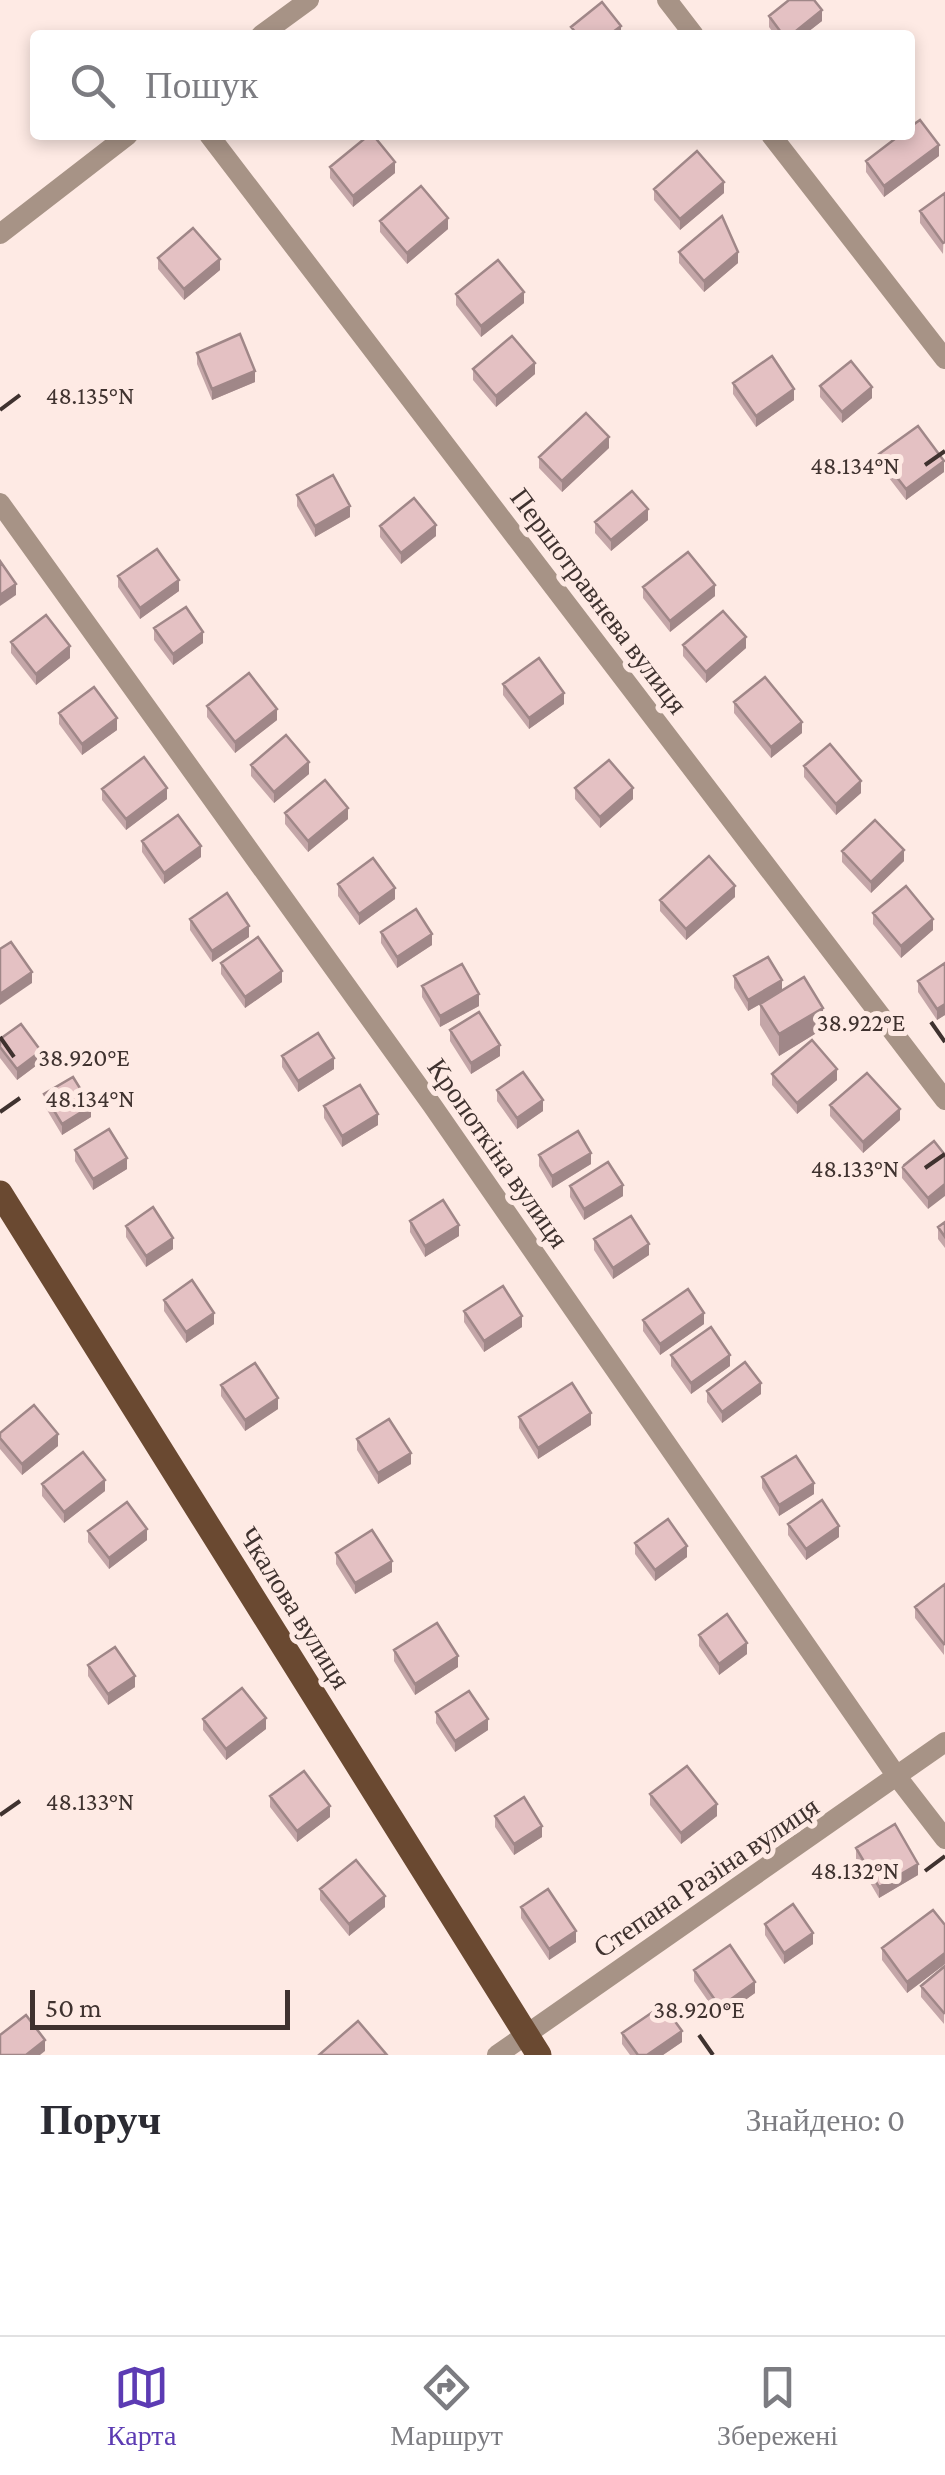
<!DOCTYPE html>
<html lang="uk">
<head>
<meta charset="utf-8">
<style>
  :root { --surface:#fff; --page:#f2f2f3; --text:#2b2b33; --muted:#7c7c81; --line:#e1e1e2; --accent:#5c3bb3 }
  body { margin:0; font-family:"Crimson Pro",serif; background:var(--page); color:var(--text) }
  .scale { position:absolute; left:30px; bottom:25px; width:260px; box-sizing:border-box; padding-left:10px; border:5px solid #3f322f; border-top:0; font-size:28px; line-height:35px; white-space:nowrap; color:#3f322f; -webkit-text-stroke:8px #feeae4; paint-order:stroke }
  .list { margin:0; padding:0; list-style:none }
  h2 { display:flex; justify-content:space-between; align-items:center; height:130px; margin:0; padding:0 40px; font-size:42px }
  h2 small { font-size:32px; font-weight:400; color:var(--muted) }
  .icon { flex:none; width:55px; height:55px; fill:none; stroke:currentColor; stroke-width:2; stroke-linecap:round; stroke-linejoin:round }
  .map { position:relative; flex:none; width:945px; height:2055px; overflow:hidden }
  .search { position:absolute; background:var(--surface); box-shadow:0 5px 15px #0003; left:30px; right:30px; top:30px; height:110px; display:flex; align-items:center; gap:25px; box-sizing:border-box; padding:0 35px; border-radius:10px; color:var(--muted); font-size:38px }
  .sheet { height:280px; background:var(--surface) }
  nav { display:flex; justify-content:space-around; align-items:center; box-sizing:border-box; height:140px; border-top:2px solid var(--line); background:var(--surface); font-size:28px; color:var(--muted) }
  nav a { display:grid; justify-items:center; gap:5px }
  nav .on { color:var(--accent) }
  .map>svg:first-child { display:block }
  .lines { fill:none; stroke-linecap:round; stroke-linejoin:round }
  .minor { stroke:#a79386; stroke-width:20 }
  .tertiary { stroke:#a79386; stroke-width:20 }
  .primary { stroke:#6a4931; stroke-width:25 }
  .wall { fill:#c4a6a8 }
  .shaded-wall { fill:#a08788 }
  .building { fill:#e4c1c3; stroke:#a08788; stroke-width:2.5 }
  .ticks { fill:none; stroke:#3f322f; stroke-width:4 }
  .labels { text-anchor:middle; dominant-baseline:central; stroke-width:10; stroke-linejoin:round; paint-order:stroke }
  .street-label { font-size:28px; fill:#3f322f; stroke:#feeae4 }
  .ticks-label { font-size:25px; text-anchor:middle; fill:#3f322f; stroke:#feeae4; stroke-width:10; stroke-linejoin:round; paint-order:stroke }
</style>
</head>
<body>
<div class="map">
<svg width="945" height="2055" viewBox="0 0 945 2055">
  <rect width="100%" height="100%" fill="#feeae4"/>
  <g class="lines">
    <path class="minor" d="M667,0L694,35
      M209,135L945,1100
      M771,135L945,359
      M0,503L432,1105L898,1778L945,1839
      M497,2055L945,1742"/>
    <path class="tertiary" d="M261,35L309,0
      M0,234L128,135"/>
    <path class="primary" d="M0,1193L539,2055"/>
  </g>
  <path class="wall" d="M769,16L822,21L804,35H775L769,27Z
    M939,156L884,197L866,172V161Z
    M330,167L395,173L353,207L330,178Z
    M654,189L724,193L680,230L654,200Z
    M945,193L943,254L920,223V211Z
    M380,221L448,229L407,264L380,232Z
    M679,252L738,263L704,292L679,263Z
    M158,258L220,270L184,300L158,269Z
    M456,294L524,303L481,337L456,305Z
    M197,353L255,382L212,400L197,364Z
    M473,369L535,374L496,407L473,380Z
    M733,383L794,400L756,427L733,394Z
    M820,386L872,398L842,423L820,397Z
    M609,448L562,492L539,468V457Z
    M879,454L944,472L906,500L879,465Z
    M297,495L350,517L315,537L297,506Z
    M648,520L611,551L595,533V522Z
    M380,526L436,536L401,564L380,537Z
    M118,576L179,591L140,619L118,587Z
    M643,587L715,596L670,632L643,598Z
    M154,628L203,643L173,665L154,640Z
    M11,642L70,658L36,685L11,653Z
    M683,645L746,648L706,683L683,656Z
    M503,684L564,704L529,729L503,695Z
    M734,702L802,733L771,758L734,713Z
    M207,706L277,720L235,753L207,717Z
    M59,713L117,730L82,755L59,724Z
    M251,765L309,774L274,803L251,776Z
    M804,766L861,793L836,815L804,777Z
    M575,788L633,799L600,828L575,799Z
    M102,789L167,799L126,830L102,800Z
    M285,813L348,819L308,852L285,824Z
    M142,841L201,857L164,884L142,852Z
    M842,851L904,861L871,893L842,862Z
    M338,884L395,899L359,925L338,896Z
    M735,897L686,940L660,911V900Z
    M873,913L933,930L901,958L873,924Z
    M190,919L249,937L212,962L190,930Z
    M381,932L432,945L397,968L381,943Z
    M221,963L282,982L245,1008L221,974Z
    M945,963V1015L937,1020L918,992V981Z
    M734,976L782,991L823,1029L779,1056L760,1025V1004L767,1000L748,1011L734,988Z
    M422,986L479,1006L440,1027L422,997Z
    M450,1030L500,1056L471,1074L450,1041Z
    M0,1039L41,1062L17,1080L0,1058Z
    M282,1056L334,1069L298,1092L282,1067Z
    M772,1074L837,1080L797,1114L772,1085Z
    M497,1090L543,1111L517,1129L497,1101Z
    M44,1094L91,1117L62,1135L44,1105Z
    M830,1105L900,1120L863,1153L830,1116Z
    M324,1106L378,1125L342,1147L324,1118Z
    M934,1141L928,1209L902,1178V1167Z
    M75,1150L127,1169L93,1190L75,1161Z
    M539,1155L591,1164L552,1188L539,1166Z
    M570,1186L623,1196L584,1220L570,1197Z
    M410,1221L459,1236L425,1257L410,1232Z
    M945,1222V1248L938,1239V1227Z
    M126,1226L173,1249L146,1267L126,1237Z
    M594,1239L649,1255L613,1279L594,1250Z
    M164,1300L214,1324L186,1343L164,1311Z
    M464,1311L522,1327L484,1352L464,1322Z
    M643,1320L704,1324L660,1355L643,1331Z
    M671,1355L730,1366L691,1394L671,1366Z
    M221,1385L278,1409L245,1431L221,1396Z
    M707,1391L761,1394L722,1423L707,1402Z
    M519,1417L591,1425L538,1459L519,1428Z
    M0,1433L58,1446L22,1475L0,1449Z
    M357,1439L411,1464L378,1484L357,1450Z
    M762,1477L814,1494L779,1516L762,1488Z
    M42,1484L105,1491L64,1523L42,1496Z
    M788,1524L839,1537L806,1560L788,1535Z
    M88,1531L147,1540L109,1569L88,1542Z
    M635,1543L687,1557L655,1581L635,1554Z
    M336,1553L392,1572L355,1594L336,1564Z
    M945,1584L944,1655L915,1618V1607Z
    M699,1635L747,1654L719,1675L699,1646Z
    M394,1650L458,1667L415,1695L394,1661Z
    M88,1665L135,1687L108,1705L88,1676Z
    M436,1712L488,1730L455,1752L436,1723Z
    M203,1719L266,1729L226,1760L203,1730Z
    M650,1794L717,1816L681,1844L650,1805Z
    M270,1796L330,1817L297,1842L270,1807Z
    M495,1816L542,1837L514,1855L495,1827Z
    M856,1848L918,1875L879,1898L856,1859Z
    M320,1889L385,1907L349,1936L320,1900Z
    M521,1907L576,1942L549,1960L521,1918Z
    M765,1924L813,1944L784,1964L765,1935Z
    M945,1925V1964L907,1993L882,1960V1948Z
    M945,1966L944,2024L921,1997V1986Z
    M694,1970L755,1993L720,2018L694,1981Z
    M622,2033L682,2042L663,2055H630L622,2044Z"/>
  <path class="shaded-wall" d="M822,10V21L804,35H791Z
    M621,26V35H609Z
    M939,145V156L884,197V186Z
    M395,162V173L353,207V196Z
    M724,182V193L680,230V219Z
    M448,218V229L407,264V253Z
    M738,252V263L704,292V281Z
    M220,259V270L184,300V289Z
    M524,292V303L481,337V326Z
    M535,363V374L496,407V396Z
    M255,371V382L212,400V389Z
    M872,387V398L842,423V412Z
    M794,389V400L756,427V416Z
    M609,437V448L562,492V481Z
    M944,461V472L906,500V489Z
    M350,506V517L315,537V526Z
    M648,509V520L611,551V540Z
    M436,525V536L401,564V553Z
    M179,580V591L140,619V608Z
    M16,584V595L0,606V595Z
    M715,585V596L670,632V621Z
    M203,632V643L173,665V654Z
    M746,637V648L706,683V672Z
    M70,646V658L36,685V674Z
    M564,693V704L529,729V718Z
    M277,709V720L235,753V742Z
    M117,718V730L82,755V744Z
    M802,722V733L771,758V747Z
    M309,762V774L274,803V792Z
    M861,781V793L836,815V804Z
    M167,788V799L126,830V819Z
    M633,788V799L600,828V817Z
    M348,808V819L308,852V841Z
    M201,846V857L164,884V873Z
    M904,850V861L871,893V882Z
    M735,886V897L686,940V929Z
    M395,888V899L359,925V914Z
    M933,919V930L901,958V946Z
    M249,926V937L212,962V951Z
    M432,934V945L397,968V957Z
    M282,971V982L245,1008V997Z
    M32,972V983L0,1005V994Z
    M782,980V992L748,1011V1000Z
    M479,994V1006L440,1027V1016Z
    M945,1004V1015L937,1020V1009Z
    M823,1008V1029L779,1056V1034Z
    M500,1045V1056L471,1074V1063Z
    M41,1051V1062L17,1080V1069Z
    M334,1058V1069L298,1092V1081Z
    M837,1069V1080L797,1114V1103Z
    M543,1100V1111L517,1129V1118Z
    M91,1106V1117L62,1135V1124Z
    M900,1109V1120L863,1153V1142Z
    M378,1114V1125L342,1147V1136Z
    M591,1153V1164L552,1188V1176Z
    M127,1158V1169L93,1190V1179Z
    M945,1184V1196L928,1209V1198Z
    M623,1185V1196L584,1220V1209Z
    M459,1225V1236L425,1257V1246Z
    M173,1238V1249L146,1267V1256Z
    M649,1244V1255L613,1279V1268Z
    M214,1313V1324L186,1343V1332Z
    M704,1313V1324L660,1355V1344Z
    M522,1316V1327L484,1352V1341Z
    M730,1355V1366L691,1394V1383Z
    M761,1383V1394L722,1423V1412Z
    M278,1398V1409L245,1431V1420Z
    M591,1413V1425L538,1459V1448Z
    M58,1434V1446L22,1475V1464Z
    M411,1453V1464L378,1484V1473Z
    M105,1480V1491L64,1523V1512Z
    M814,1483V1494L779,1516V1505Z
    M839,1526V1537L806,1560V1549Z
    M147,1529V1540L109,1569V1558Z
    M687,1546V1557L655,1581V1570Z
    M392,1561V1572L355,1594V1583Z
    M747,1643V1654L719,1675V1664Z
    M458,1656V1667L415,1695V1684Z
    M135,1676V1687L108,1705V1694Z
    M266,1718V1729L226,1760V1749Z
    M488,1719V1730L455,1752V1741Z
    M717,1804V1816L681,1844V1833Z
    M330,1806V1817L297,1842V1831Z
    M542,1826V1837L514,1855V1844Z
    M918,1864V1875L879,1898V1887Z
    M385,1896V1907L349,1936V1924Z
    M576,1931V1942L549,1960V1949Z
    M813,1933V1944L784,1964V1953Z
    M945,1953V1964L907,1993V1982Z
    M755,1982V1993L720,2018V2007Z
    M682,2031V2042L663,2055H647Z
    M45,2040V2051L40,2055H26Z"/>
  <path class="building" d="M789,0H814L822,10L791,35H783L769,16Z
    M602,2L621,26L609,35H578L571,27Z
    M920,120L939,145L884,186L866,161L900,135H910V127Z
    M369,135H373L395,162L353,196L330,167Z
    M697,151L724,182L680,219L654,189Z
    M421,186L448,218L407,253L380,221Z
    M945,193V242L943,243L920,211Z
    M722,216L738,252L704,281L679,252Z
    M193,228L220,259L184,289L158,258Z
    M498,260L524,292L481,326L456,294Z
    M240,334L255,371L212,389L197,353Z
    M512,336L535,363L496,396L473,369Z
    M772,356L794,389L756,416L733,383Z
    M851,361L872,387L842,412L820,386Z
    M586,413L609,437L562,481L539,457Z
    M918,426L944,461L906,489L879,454Z
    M333,475L350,506L315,526L297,495Z
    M632,491L648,509L611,540L595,522Z
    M414,498L436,525L401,553L380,526Z
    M157,549L179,580L140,608L118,576Z
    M688,552L715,585L670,621L643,587Z
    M0,561L16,584L0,595Z
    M186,607L203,632L173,654L154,628Z
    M723,611L746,637L706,672L683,645Z
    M46,615L70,646L36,674L11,642Z
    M539,658L564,693L529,718L503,684Z
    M249,673L277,709L235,742L207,706Z
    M765,677L802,722L771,747L734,702Z
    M94,687L117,718L82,744L59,713Z
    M286,735L309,762L274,792L251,765Z
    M830,744L861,781L836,804L804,766Z
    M144,757L167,788L126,819L102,789Z
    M609,760L633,788L600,817L575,788Z
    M325,780L348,808L308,841L285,813Z
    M178,815L201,846L164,873L142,841Z
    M875,820L904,850L871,882L842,851Z
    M709,856L735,886L686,929L660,900Z
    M373,858L395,888L359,914L338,884Z
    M906,886L933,919L901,946L873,913Z
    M227,893L249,926L212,951L190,919Z
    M416,909L432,934L397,957L381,932Z
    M258,937L282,971L245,997L221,963Z
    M11,942L32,972L0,994V949Z
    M768,957L782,980L748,1000L734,976Z
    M945,963V1004L937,1009L918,981Z
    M462,964L479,994L440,1016L422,986Z
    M804,977L823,1008L779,1034L760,1004Z
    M479,1012L500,1045L471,1063L450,1030Z
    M21,1024L41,1051L17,1069L0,1047V1039Z
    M318,1033L334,1058L298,1081L282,1056Z
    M812,1040L837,1069L797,1103L772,1074Z
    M523,1072L543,1100L517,1118L497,1090Z
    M867,1073L900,1109L863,1142L830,1105Z
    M73,1077L91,1106L62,1124L44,1094Z
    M360,1085L378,1114L342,1136L324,1106Z
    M109,1129L127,1158L93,1179L75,1150Z
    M578,1131L591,1153L552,1176L539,1155Z
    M934,1141L945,1155V1184L928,1198L902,1167Z
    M608,1162L623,1185L584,1209L570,1186Z
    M443,1200L459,1225L425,1246L410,1221Z
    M153,1207L173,1238L146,1256L126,1226Z
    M631,1216L649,1244L613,1268L594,1239Z
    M945,1222V1237L938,1227Z
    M192,1280L214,1313L186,1332L164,1300Z
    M503,1286L522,1316L484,1341L464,1311Z
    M688,1289L704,1313L660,1344L643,1320Z
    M711,1327L730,1355L691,1383L671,1355Z
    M745,1362L761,1383L722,1412L707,1391Z
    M255,1363L278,1398L245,1420L221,1385Z
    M572,1383L591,1413L538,1448L519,1417Z
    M34,1405L58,1434L22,1464L0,1438V1433Z
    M389,1419L411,1453L378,1473L357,1439Z
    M83,1452L105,1480L64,1512L42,1484Z
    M796,1456L814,1483L779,1505L762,1477Z
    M822,1500L839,1526L806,1549L788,1524Z
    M127,1502L147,1529L109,1558L88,1531Z
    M668,1519L687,1546L655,1570L635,1543Z
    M372,1530L392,1561L355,1583L336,1553Z
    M945,1584V1643L944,1644L915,1607Z
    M727,1614L747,1643L719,1664L699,1635Z
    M437,1623L458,1656L415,1684L394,1650Z
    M115,1647L135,1676L108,1694L88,1665Z
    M242,1688L266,1718L226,1749L203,1719Z
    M469,1691L488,1719L455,1741L436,1712Z
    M687,1766L717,1804L681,1833L650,1794Z
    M304,1771L330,1806L297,1831L270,1796Z
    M524,1797L542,1826L514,1844L495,1816Z
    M895,1824L918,1864L879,1887L856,1848Z
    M356,1860L385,1896L349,1924L320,1889Z
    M548,1889L576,1931L549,1949L521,1907Z
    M793,1904L813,1933L784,1953L765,1924Z
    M933,1910L945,1925V1953L907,1982L882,1948Z
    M730,1945L755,1982L720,2007L694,1970Z
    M945,1966V2012L944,2013L921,1986Z
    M663,2005L682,2031L647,2055H638L622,2033Z
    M26,2015L45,2040L26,2055H0V2035Z
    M358,2021L387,2055H319Z"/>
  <path class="ticks" d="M0,410L20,395M925,465L945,451M931,1022L945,1042M0,1037L14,1057M0,1112L20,1098M925,1168L945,1154M0,1815L20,1801M925,1871L945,1856M699,2035L713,2055"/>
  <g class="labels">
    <g class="street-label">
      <text transform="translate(599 601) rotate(53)">Першотравнева вулиця</text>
      <text transform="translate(498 1153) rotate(55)">Кропоткіна вулиця</text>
      <text transform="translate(295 1608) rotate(58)">Чкалова вулиця</text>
      <text transform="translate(706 1877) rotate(-34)">Степана Разіна вулиця</text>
    </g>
  </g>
  <g class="ticks-label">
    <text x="90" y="404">48.135°N</text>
    <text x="855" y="474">48.134°N</text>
    <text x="861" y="1031">38.922°E</text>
    <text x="84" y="1066">38.920°E</text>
    <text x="90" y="1107">48.134°N</text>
    <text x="855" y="1177">48.133°N</text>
    <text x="90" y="1810">48.133°N</text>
    <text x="855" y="1879">48.132°N</text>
    <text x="699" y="2018">38.920°E</text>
  </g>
</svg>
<div class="scale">50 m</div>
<div class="search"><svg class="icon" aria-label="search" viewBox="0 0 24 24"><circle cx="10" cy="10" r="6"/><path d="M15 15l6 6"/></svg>Пошук</div>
</div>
<section class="sheet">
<h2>Поруч<small>Знайдено: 0</small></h2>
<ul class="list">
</ul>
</section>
<nav>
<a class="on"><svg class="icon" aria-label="map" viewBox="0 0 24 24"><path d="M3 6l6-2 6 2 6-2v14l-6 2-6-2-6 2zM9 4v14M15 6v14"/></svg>Карта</a>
<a><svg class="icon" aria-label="directions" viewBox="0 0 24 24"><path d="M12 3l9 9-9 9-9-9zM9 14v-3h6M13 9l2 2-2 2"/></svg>Маршрут</a>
<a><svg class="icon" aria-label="saved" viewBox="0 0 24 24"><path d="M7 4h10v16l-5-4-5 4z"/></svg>Збережені</a>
</nav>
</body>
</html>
